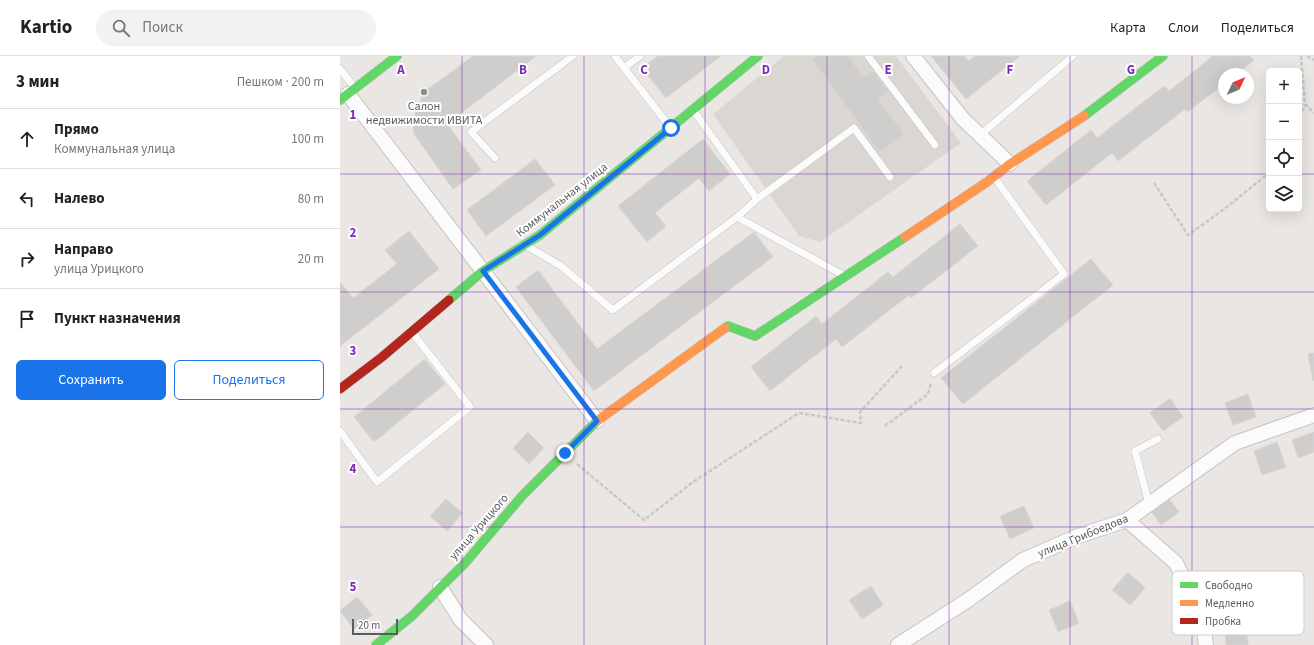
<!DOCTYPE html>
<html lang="ru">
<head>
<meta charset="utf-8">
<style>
  :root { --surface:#fff; --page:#f2f2f2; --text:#222; --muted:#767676; --line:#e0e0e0; --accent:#1a73e8 }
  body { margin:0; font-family:"Source Sans 3",sans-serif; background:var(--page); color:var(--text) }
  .controls { position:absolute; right:12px; top:12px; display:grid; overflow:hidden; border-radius:6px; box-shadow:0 4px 16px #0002 }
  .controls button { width:36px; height:36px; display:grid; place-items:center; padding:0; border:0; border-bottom:1px solid var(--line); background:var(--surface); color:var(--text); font:20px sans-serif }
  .compass { position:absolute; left:878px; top:12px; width:36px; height:36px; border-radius:50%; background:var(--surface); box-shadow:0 4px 16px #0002; rotate:46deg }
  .scale { position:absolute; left:12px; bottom:10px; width:46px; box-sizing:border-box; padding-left:4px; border:2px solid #595d60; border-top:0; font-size:11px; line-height:14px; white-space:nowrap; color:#595d60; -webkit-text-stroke:3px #fff; paint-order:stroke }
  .stop { position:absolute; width:12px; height:12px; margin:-9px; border:3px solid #1a73e8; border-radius:50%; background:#fff }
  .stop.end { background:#1a73e8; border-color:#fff; box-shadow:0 1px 4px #0008 }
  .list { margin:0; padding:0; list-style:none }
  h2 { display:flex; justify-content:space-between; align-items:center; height:52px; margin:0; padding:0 16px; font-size:17px }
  h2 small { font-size:13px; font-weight:400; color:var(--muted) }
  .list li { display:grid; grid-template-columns:26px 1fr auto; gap:12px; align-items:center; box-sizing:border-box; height:60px; padding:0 16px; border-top:1px solid var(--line) }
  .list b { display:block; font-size:15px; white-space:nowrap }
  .list p { margin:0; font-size:13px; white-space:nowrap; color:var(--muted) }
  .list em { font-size:13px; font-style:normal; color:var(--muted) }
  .actions { display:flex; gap:8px; padding:12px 16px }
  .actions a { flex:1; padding:9px 0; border:1px solid var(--accent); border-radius:6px; text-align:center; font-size:14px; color:var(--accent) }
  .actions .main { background:var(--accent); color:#fff }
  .icon { flex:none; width:22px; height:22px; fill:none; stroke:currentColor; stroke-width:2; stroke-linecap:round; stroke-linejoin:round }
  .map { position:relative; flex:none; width:974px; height:589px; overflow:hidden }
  header { display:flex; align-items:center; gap:24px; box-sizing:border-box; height:56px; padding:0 20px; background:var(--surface); border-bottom:1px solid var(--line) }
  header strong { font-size:19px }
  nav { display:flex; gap:22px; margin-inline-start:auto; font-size:14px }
  .search { width:280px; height:36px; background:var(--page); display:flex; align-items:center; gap:10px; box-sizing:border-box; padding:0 14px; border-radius:22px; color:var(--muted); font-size:15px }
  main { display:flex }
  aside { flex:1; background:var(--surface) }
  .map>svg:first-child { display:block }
  .education { fill:#dad7d3 }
  .building { fill:#d0cecc; stroke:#d7d5d2 }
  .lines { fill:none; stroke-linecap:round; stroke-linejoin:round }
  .lane-casing { stroke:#c4c3c4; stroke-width:8 }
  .street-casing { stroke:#c4c3c4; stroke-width:16 }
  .fast-casing { stroke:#c4c3c4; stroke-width:10 }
  .slow-casing { stroke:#c4c3c4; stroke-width:10 }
  .jam-casing { stroke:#c4c3c4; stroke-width:10 }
  .path { stroke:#c5cac6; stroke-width:2.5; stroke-dasharray:4 2; stroke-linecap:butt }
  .lane { stroke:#fcfbfb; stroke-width:7 }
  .street { stroke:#fcfbfb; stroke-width:14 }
  .fast { stroke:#63d668; stroke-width:9 }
  .slow { stroke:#ff974d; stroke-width:9 }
  .jam { stroke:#b3261e; stroke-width:9 }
  .route { stroke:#1a73e8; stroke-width:5 }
  .grid { fill:none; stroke:#7b2cbf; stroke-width:1; stroke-opacity:0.55 }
  .poi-dot { fill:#8b8d8e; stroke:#fff; stroke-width:1.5 }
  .labels { text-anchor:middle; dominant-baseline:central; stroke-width:4; stroke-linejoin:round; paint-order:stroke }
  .poi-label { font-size:12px; fill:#595d60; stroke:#fff }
  .street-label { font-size:12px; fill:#595d60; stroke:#fff }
  .key { fill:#fff; stroke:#cdcecf; stroke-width:1 }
  .key-label { font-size:11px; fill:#595d60 }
  .grid-label { font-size:13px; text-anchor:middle; font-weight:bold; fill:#7b2cbf; stroke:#fff; stroke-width:4; stroke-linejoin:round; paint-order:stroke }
</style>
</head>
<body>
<header>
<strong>Kartio</strong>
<div class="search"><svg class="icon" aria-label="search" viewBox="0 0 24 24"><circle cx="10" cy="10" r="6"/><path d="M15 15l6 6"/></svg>Поиск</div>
<nav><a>Карта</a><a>Слои</a><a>Поделиться</a></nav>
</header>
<main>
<aside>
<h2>3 мин<small>Пешком · 200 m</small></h2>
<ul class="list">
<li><svg class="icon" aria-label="ahead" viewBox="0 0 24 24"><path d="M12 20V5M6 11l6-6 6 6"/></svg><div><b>Прямо</b><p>Коммунальная улица</p></div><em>100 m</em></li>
<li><svg class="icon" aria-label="left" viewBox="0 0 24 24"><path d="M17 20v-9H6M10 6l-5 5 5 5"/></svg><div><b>Налево</b></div><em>80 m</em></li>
<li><svg class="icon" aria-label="right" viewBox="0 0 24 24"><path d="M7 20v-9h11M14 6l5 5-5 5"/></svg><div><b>Направо</b><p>улица Урицкого</p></div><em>20 m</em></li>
<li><svg class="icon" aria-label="arrive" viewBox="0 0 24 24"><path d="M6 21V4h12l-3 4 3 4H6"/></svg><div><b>Пункт назначения</b></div></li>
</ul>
<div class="actions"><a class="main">Сохранить</a><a>Поделиться</a></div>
</aside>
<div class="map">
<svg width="974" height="589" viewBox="0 0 974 589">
  <rect width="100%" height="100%" fill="#e9e6e3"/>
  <path class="education" d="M444,0H556L621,87L480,186L459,180L373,58Z"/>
  <path class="building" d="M133,0H196L107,68L141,114L113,133L74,78L73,63L84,36Z
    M318,0H381L326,42L302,12Z
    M476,0H508L523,21L533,15L548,35L538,43L564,78L540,96L472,3Z
    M591,0H624L628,5L635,0H680L626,43Z
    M873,0H910L914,4L896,18H884V28L847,56L845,53L778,105L772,97L706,149L687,125L751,74L757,82L824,30L829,35Z
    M363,83L390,118L369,135L359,122L315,157L326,170L307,186L278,150Z
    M195,103L215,129L146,180L127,154Z
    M620,168L638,190L571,242L569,239L502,291L496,283L430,335L411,311L476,260L482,268L548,216L553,221Z
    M69,175L99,213L0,290V226L13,242L57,208L45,194Z
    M414,176L433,201L254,335L176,231L198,214L257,293Z
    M751,203L773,229L623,348L601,322Z
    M974,297V324L973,325L968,298Z
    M85,303L105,328L34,386L14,361Z
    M908,338L916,361L893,369L885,347Z
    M830,342L843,361L823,375L810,357Z
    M188,376L204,392L189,408L173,392Z
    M974,376V396L958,402L952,384Z
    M937,386L946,411L922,419L914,395Z
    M826,438L839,456L821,469L808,451Z
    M106,443L123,457L107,475L90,460Z
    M684,450L694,472L670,483L660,460Z
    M788,516L805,532L790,549L772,534Z
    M531,530L543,549L522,563L509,544Z
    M17,541L32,559L14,573L0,555Z
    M730,545L739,567L718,576L709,554Z
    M906,573L908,589H886L885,576Z"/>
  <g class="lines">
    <defs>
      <path id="lane" d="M275,0L330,71
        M528,0L595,89
        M284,12L300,0
        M0,13L14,31
        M353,54L417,143L397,161
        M640,79L733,0
        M155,102L131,76L233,0
        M417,143L514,72L550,121
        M187,190L221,210L273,254L397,161L503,219
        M594,317L724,218L654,121
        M0,375L37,426L130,351L72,276
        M809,448L795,395L818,383"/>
      <path id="street" d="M573,0L623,63L670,108
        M8,38L257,365
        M787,464L836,507L862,561L866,589
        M100,531L120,563L146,589
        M558,589L628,544L683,504L738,480L787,464L895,387L974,359"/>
      <path id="fast" d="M0,44L57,0
        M744,60L823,0
        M109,244L143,215L200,179L418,0
        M385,272L388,270L415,280L565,181
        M36,589L72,560L125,507L182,440L257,365"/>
      <path id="slow" d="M565,181L647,126L670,108L744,60
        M257,365L385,272"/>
      <path id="jam" d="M0,333L42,301L109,244"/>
    </defs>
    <use href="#lane" class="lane-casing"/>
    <use href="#street" class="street-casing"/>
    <use href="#fast" class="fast-casing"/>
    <use href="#slow" class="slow-casing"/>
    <use href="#jam" class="jam-casing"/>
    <path class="path" d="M961,0L965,48L974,57
      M967,0L974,4
      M959,61L965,48
      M814,127L848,179L883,154L929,117
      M545,370L588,338L591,327
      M237,408L304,464L353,426L459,357L521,367L520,356L563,309"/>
    <use href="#lane" class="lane"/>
    <use href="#street" class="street"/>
    <use href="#fast" class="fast"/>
    <use href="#slow" class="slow"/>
    <use href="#jam" class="jam"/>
  </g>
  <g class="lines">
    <path class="route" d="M225,397L257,365L143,215L200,179L331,72"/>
  </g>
  <path class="grid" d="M122,0V589M244,0V589M365,0V589M487,0V589M609,0V589M730,0V589M852,0V589M0,118H929M959,118H974M0,236H974M0,353H974M0,471H974"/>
  <circle class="poi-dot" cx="84" cy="36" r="4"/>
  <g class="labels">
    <g class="poi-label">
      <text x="84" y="50">Салон<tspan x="84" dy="14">недвижимости ИВИТА</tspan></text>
    </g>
    <g class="street-label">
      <text transform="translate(222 144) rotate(-38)">Коммунальная улица</text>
      <text transform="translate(139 471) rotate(-49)">улица Урицкого</text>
      <text transform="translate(743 480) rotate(-22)">улица Грибоедова</text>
    </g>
  </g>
  <rect x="832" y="515" width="132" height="64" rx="6" class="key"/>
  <rect x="840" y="526" width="18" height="6" fill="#63d668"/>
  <rect x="840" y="544" width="18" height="6" fill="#ff974d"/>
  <rect x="840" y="562" width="18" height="6" fill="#b3261e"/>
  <g class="key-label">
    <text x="865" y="533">Свободно</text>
    <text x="865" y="551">Медленно</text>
    <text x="865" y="569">Пробка</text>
  </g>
  <g class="grid-label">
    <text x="61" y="18">A</text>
    <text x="183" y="18">B</text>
    <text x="304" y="18">C</text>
    <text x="426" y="18">D</text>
    <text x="548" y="18">E</text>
    <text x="670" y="18">F</text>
    <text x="791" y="18">G</text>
    <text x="13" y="63">1</text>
    <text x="13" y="181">2</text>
    <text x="13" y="299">3</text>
    <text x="13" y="417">4</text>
    <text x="13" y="535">5</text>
  </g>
</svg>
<div class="controls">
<button>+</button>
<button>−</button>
<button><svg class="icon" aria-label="locate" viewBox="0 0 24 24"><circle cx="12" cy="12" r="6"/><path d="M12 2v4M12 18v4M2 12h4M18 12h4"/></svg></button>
<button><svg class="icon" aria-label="layers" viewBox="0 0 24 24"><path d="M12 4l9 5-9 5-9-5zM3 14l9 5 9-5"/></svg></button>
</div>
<svg class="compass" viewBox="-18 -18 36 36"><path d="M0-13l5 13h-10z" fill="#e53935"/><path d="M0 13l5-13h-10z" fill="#767676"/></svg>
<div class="scale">20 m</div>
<div class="stop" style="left:331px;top:72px"></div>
<div class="stop end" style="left:225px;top:397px"></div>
</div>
</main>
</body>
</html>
